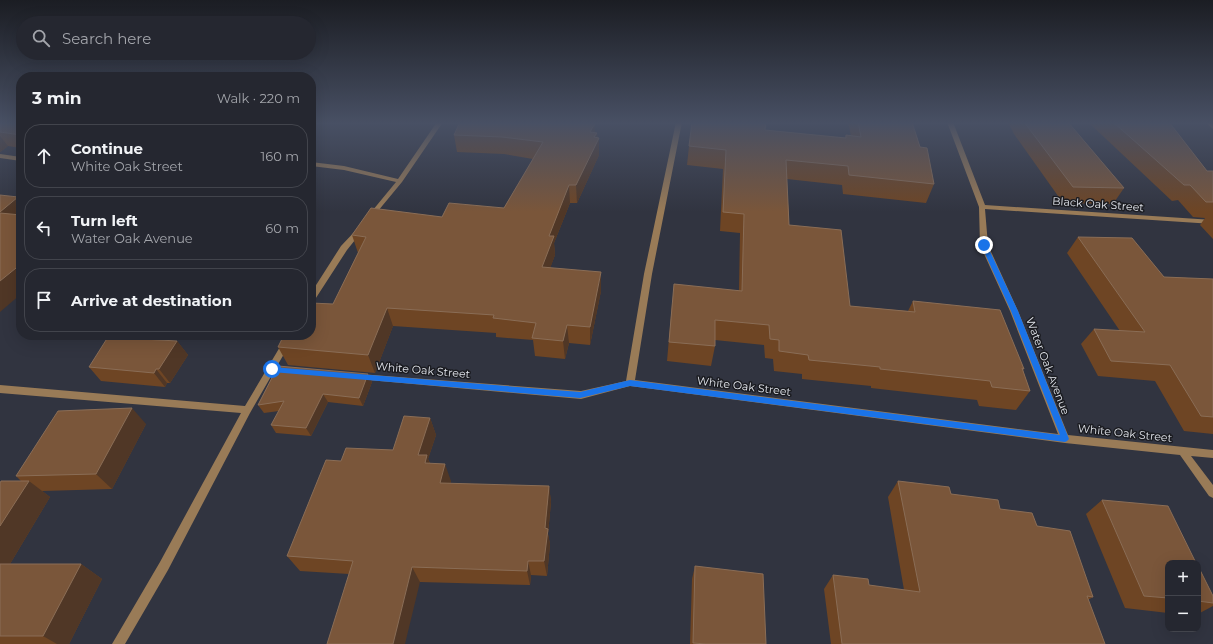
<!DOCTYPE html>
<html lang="en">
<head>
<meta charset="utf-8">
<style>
  :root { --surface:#252730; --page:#2d2f38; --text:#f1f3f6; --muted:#a3a5ab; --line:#42444c }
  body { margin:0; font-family:Montserrat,sans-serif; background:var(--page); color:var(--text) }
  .controls { position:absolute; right:12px; bottom:12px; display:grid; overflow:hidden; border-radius:8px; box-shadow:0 4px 16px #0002 }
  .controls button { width:36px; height:36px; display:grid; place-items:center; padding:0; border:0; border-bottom:1px solid var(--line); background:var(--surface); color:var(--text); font:20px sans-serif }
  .stop { position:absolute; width:12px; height:12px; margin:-9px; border:3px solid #1a73e8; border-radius:50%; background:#fff }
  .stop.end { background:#1a73e8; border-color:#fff; box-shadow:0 1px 4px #0008 }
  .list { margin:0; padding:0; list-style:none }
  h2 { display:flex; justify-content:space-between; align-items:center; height:52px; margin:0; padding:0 16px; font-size:17px }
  h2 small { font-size:13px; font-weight:400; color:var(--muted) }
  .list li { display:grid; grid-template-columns:26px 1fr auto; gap:12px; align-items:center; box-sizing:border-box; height:64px; margin:0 8px 8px; padding:0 8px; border:1px solid var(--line); border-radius:16px }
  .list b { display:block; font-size:15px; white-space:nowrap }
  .list p { margin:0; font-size:13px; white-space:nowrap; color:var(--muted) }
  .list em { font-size:13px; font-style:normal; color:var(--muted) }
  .icon { flex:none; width:22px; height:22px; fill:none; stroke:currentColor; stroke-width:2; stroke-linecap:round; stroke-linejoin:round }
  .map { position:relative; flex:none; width:1213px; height:644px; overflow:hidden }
  .search { position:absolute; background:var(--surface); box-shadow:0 4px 16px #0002; left:16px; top:16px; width:300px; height:44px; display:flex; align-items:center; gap:10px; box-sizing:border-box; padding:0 14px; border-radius:22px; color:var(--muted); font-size:15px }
  .panel { position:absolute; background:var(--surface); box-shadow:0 4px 16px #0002; left:16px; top:72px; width:300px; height:268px; border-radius:16px }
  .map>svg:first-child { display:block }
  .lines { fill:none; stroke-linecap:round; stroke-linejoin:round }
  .street { fill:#997b57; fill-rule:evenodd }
  .wall { fill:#6e4524 }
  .shaded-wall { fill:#503726 }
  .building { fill:#7a563a; stroke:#8a6d56 }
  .route { fill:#1a73e8 }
  .labels { text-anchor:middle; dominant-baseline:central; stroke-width:3; stroke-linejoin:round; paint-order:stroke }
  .street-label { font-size:11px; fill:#e2e5ec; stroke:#1b1c21 }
</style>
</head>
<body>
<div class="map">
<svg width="1213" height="644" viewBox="0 0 1213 644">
  <rect width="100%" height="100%" fill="#313440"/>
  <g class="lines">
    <path class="street" d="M437,122H443L402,182L373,217L371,218L368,216L396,182L344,170L311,166V162L344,166L398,179Z
      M676,122H682L652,274L635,380L1058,434L1010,311L980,245L979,207L947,122H953L985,205L1213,220V224L985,209L988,245L1018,311L1068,435L1213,450V458L1191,456L1213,485V498L1209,496L1180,455L1065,443L630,386L581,399L357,379L356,377L357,375L360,374L581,391L626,381L644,274Z
      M1205,122H1211L1213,124V129Z
      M0,154L21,157V161L0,158Z
      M358,228H360L363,230L347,250L314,301L311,302V293L341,246Z
      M287,335H295L277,366L290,369L291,371L290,373L287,374L273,373L250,413L168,570L125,644H112L160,562L241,413L0,393V385L245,406Z"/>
  </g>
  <path class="wall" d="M0,122H21V148L8,146L0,152Z
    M460,122H589L595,133H597L599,155L577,203H570L554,243L555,255L550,268L601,291L590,345L569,343L565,359L535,356L533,340L496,337V333L393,326L375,373L288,365L278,347L333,304L358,253L352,235L442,217L504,208L533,159L504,154L457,152L454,135Z
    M848,122H912L920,147L934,184L926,203L843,194L842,185L787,179L789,225L850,306L908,311L913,301L1024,369L1023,370L1030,391L1016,410L979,406L977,400L871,388V386L802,379V374L774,371L773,359L765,358L764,345L715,340V346L711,366L667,361L672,304L739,291L740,233L720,231L723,169L687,165L689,146L765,130L845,138L846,135L851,136Z
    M1008,122H1068L1124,188L1113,204L1063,203L1014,134Z
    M1088,122H1169L1207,171H1213V239L1200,225L1205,218L1193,217L1178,200L1172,201Z
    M1078,237L1164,277L1213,279V434L1184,431L1155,381L1098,376L1081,344L1094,329L1120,331L1067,253Z
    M177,341L188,355L170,383H167L165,387L101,381L89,367Z
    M368,374L372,382L363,406L328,402L311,436L276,433L271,425L279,411L264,413L258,405Z
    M430,418L436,435L428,459L430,463L451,481L450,484L549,486L551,502L548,534L550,544L547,576L531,575L530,585L420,582L349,574L300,571L287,556L341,461L393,450Z
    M146,424L112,489L42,491L50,497L10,564H81L102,579L69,644H0V483L21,481L16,476Z
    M898,481L951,494L1000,509L1037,526L1093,597L1088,600L1105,644H831L824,589L833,575L869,585L904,590L888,497Z
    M1102,500L1168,563V613L1125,608L1086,514Z
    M695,566L766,644H690L692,579Z
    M1198,566L1213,596V606L1198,614Z"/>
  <path class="shaded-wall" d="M311,122H317L311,126Z
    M595,123V136L597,133V142L599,138V155L577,203L576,185L590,132Z
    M0,136L8,146L0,152Z
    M569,185L570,203L554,243L555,255L544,285L542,267L549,236Z
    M18,197L21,201V223L0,214V212Z
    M21,264V294L0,312V281Z
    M601,272V291L590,345V327Z
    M387,308L393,326L375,373L368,355Z
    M567,325L569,343L565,359L563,341Z
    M177,341L188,355L170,383L159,369Z
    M156,369L167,383L165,387L154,373Z
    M368,374L372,382L363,406L359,398Z
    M323,394L328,402L311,436L306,428Z
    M132,408L146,424L112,489L96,474Z
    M430,418L436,435L428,459L433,472L418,455Z
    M445,464L451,481L446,499L440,483Z
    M29,481L50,497L1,579H0V526Z
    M549,486L551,502L548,534L550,544L547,576L544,561L545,528Z
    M528,561L531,575L530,585L527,571Z
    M81,564L102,579L69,644H57L43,636Z
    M412,567L420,582L405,644H393Z"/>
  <path class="building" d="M0,122H21V135L0,132Z
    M460,122H586L595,123L590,132L597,133L594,137L599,138L576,185H569L549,236H554L542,267L601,272L590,327L567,325L563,341L532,338L536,323L493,318L494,315L387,308L368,355L278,347L284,335H311V303L333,304L366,237L352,235L371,208L442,217L449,203L504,208L543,142L502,137L454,135Z
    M692,122H766L765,130L846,138V135L861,137L858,122H912L920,147L927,148L934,184L849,175L848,166L786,160L789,225L841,230L850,306L915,312L913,301L1000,310L1024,369L1022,368L1030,391L992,387L990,381L880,369V367L809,360L808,355L779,351V340L770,339L769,325L715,320V346L669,342L674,284L742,291L744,214L723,212L726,150L689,146Z
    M1024,122H1068L1124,188L1073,187Z
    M1113,122H1169L1207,171H1213V202H1206L1190,185H1184Z
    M0,195L18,197L0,212Z
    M0,213L21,215V264L0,281Z
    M1078,237L1132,238L1164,277L1213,279V417L1201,416L1170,365L1111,361L1094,329L1145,332Z
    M108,337L177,341L159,369H156L154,373L89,367Z
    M278,366L368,374L359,398L323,394L306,428L271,425L284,401L258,405Z
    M132,408L96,474L16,476L58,411Z
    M404,416L430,418L418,455H427L425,463L445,464L440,483L549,486L545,528L548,529L544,561H528L527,571L412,567L393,644H327L353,561L287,556L326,460L341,461L346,448L393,450Z
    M1,481H29L0,526V483Z
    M898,481L949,487L951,494L998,500L1000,509L1032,513L1037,526L1070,531L1093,597L1087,596L1105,644H842L833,575L868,579L869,585L920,592Z
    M1102,500L1168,506L1196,563H1168V598L1144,596Z
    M0,564H81L43,636H0Z
    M695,566L763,574L766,644H706L693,643Z
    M1198,566L1213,596V603L1198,601Z"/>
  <linearGradient id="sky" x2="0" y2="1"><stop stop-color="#1b1d23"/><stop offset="0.58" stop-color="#485064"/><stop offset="1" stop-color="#485064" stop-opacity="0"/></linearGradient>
  <rect width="1213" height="212" fill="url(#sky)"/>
  <path class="route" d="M984,243L987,245L1018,311L1069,439L1067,441L1065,442L630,386L580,398L272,372L269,369L272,367L580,392L630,380L1060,435L1011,311L981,245Z"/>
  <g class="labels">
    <g class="street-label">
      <text transform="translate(1098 204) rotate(4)">Black Oak Street</text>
      <text transform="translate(1048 366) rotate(69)">Water Oak Avenue</text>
      <text transform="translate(423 370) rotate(5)">White Oak Street</text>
      <text transform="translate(744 386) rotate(7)">White Oak Street</text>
      <text transform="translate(1125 433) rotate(6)">White Oak Street</text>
    </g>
  </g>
</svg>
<div class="controls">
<button>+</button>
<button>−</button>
</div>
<div class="stop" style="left:272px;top:369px"></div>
<div class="stop end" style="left:984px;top:245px"></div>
<div class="search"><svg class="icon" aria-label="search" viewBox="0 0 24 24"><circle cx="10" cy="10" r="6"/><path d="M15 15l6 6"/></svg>Search here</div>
<section class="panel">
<h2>3 min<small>Walk · 220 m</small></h2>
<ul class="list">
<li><svg class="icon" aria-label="ahead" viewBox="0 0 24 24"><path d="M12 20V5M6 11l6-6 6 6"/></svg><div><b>Continue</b><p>White Oak Street</p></div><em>160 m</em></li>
<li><svg class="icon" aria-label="left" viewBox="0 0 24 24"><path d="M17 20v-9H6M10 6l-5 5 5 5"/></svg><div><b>Turn left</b><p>Water Oak Avenue</p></div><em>60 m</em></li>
<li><svg class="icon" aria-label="arrive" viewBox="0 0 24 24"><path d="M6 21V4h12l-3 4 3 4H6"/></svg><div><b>Arrive at destination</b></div></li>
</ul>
</section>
</div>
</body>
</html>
